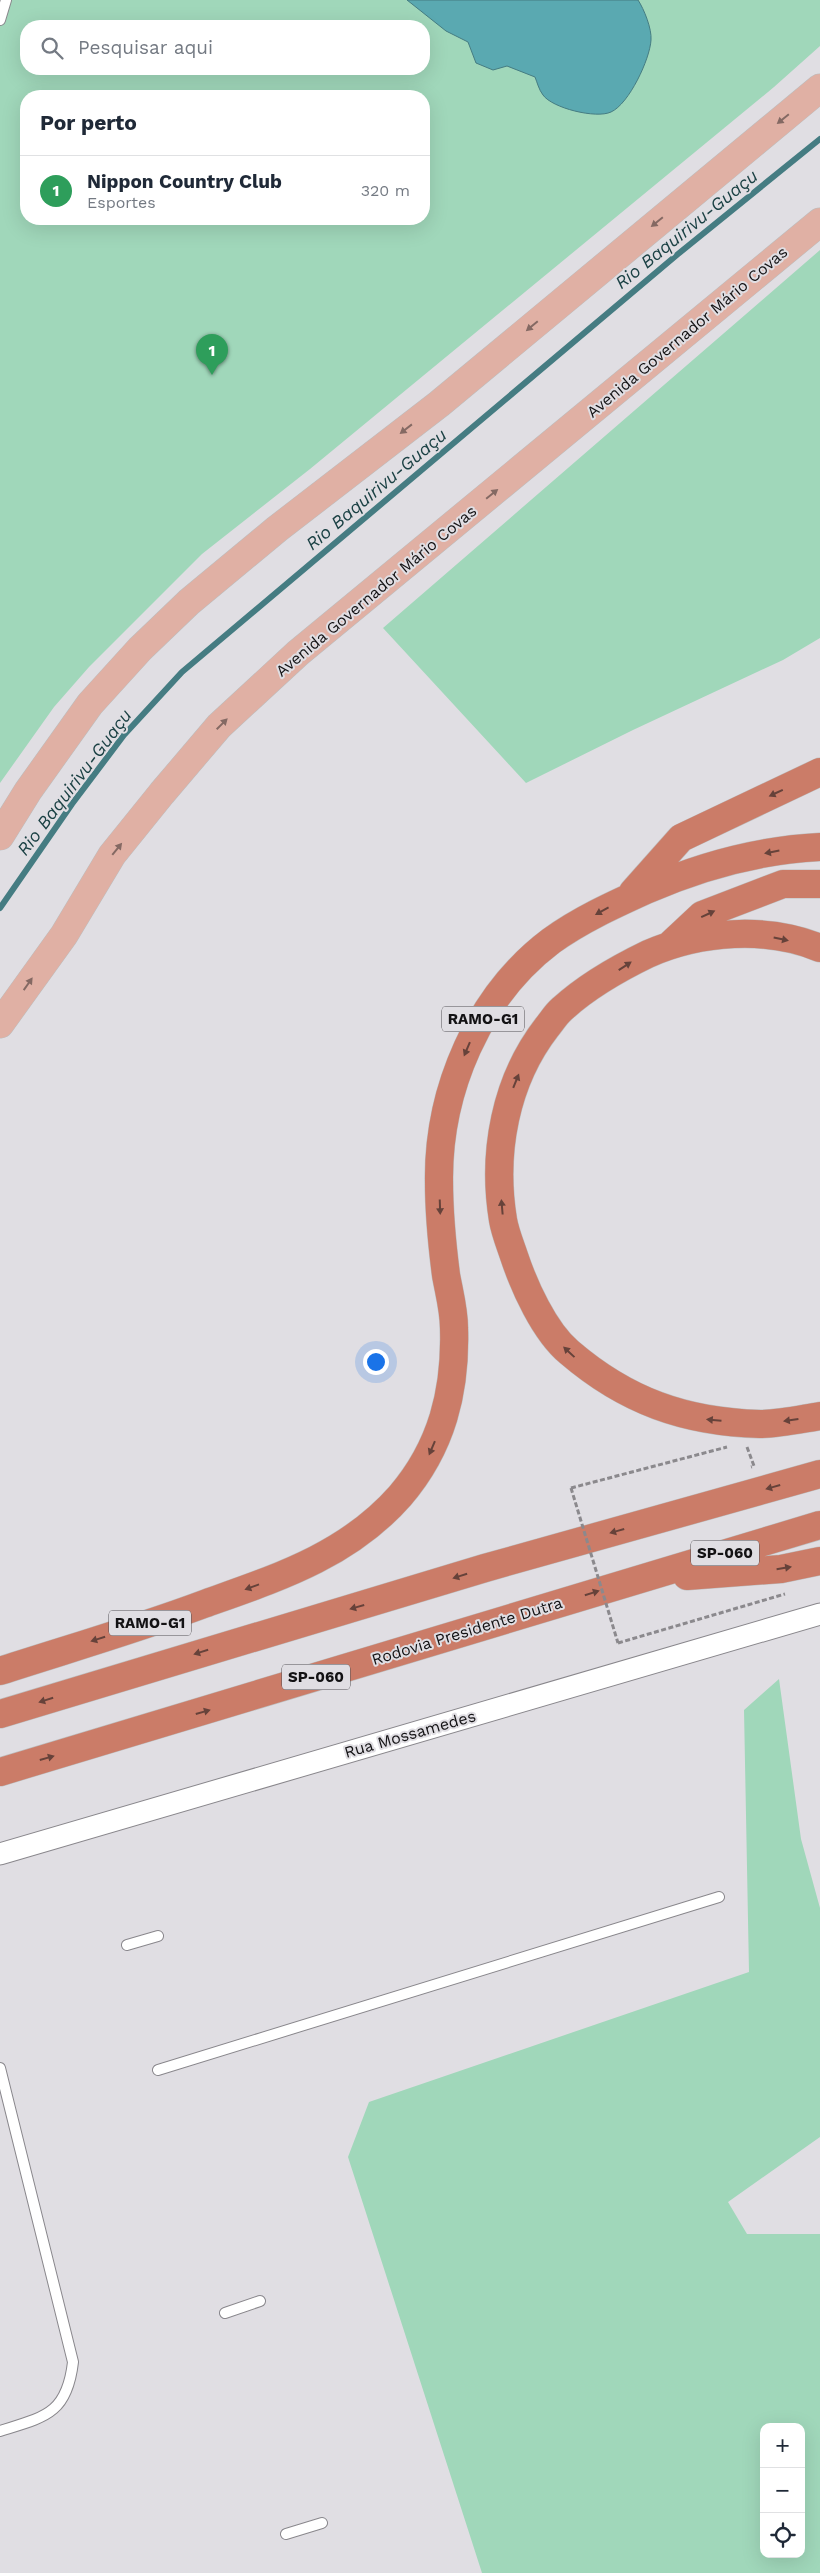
<!DOCTYPE html>
<html lang="pt">
<head>
<meta charset="utf-8">
<style>
  :root { --surface:#fff; --page:#f6f6f7; --text:#1f2937; --muted:#747a83; --line:#e0e1e3; --accent:#d93025 }
  body { margin:0; font-family:"Work Sans",sans-serif; background:var(--page); color:var(--text) }
  .controls { position:absolute; right:15px; bottom:15px; display:grid; overflow:hidden; border-radius:10px; box-shadow:0 5px 20px #0002 }
  .controls button { width:45px; height:45px; display:grid; place-items:center; padding:0; border:0; border-bottom:1px solid var(--line); background:var(--surface); color:var(--text); font:25px sans-serif }
  .you { position:absolute; left:375px; top:1361px; width:18px; height:18px; margin:-12px; border:4px solid #fff; border-radius:50%; background:#1a73e8; box-shadow:0 0 0 8px #1a73e833 }
  .badge { display:grid; place-items:center; width:32px; height:32px; border-radius:50%; background:var(--accent); color:#fff; font-size:16px; font-weight:700 }
  .pin { position:absolute; translate:-50% -41px; filter:drop-shadow(0 1px 2px #0008) }
  .pin::after { content:''; position:absolute; top:26px; width:18px; height:15px; background:inherit; clip-path:polygon(0 0,100% 0,50% 100%) }
  .list { margin:0; padding:0; list-style:none }
  h2 { display:flex; justify-content:space-between; align-items:center; height:65px; margin:0; padding:0 20px; font-size:21px }
  h2 small { font-size:16px; font-weight:400; color:var(--muted) }
  .list li { display:grid; grid-template-columns:32px 1fr auto; gap:15px; align-items:center; box-sizing:border-box; height:70px; padding:0 20px; border-top:1px solid var(--line) }
  .list b { display:block; font-size:19px; white-space:nowrap }
  .list p { margin:0; font-size:16px; white-space:nowrap; color:var(--muted) }
  .list em { font-size:16px; font-style:normal; color:var(--muted) }
  .icon { flex:none; width:28px; height:28px; fill:none; stroke:currentColor; stroke-width:2; stroke-linecap:round; stroke-linejoin:round }
  .map { position:relative; flex:none; width:820px; height:2573px; overflow:hidden }
  .search { position:absolute; background:var(--surface); box-shadow:0 5px 20px #0002; left:20px; top:20px; width:410px; height:55px; display:flex; align-items:center; gap:12px; box-sizing:border-box; padding:0 18px; border-radius:20px; color:var(--muted); font-size:19px }
  .panel { position:absolute; background:var(--surface); box-shadow:0 5px 20px #0002; left:20px; top:90px; width:410px; height:135px; border-radius:20px }
  .map>svg:first-child { display:block }
  .green { fill:#a0d7ba; fill-rule:evenodd }
  .water { fill:#5aa9b1; stroke:#457c82 }
  .lines { fill:none; stroke-linecap:round; stroke-linejoin:round }
  .stream { stroke:#457c82; stroke-width:6 }
  .lane-casing { stroke:#89878c; stroke-width:12 }
  .street-casing { stroke:#89878c; stroke-width:23 }
  .primary-casing { stroke:#bdbdbd; stroke-width:29 }
  .highway-casing { stroke:#bdbdbd; stroke-width:29 }
  .path { stroke:#8b898d; stroke-width:3; stroke-dasharray:5 2.5; stroke-linecap:butt }
  .lane { stroke:#fff; stroke-width:10 }
  .street { stroke:#fff; stroke-width:21 }
  .primary { stroke:#e0b0a4; stroke-width:28 }
  .highway { stroke:#cb7c68; stroke-width:28 }
  .path-bridge { stroke:#8b898d; stroke-width:3; stroke-dasharray:5 2.5; stroke-linecap:butt }
  .oneway { fill:#846963 }
  .oneway2 { fill:#66423a }
  .labels { text-anchor:middle; dominant-baseline:central; stroke-width:4; stroke-linejoin:round; paint-order:stroke }
  .shield { fill:#e0dee3; stroke:#504f52; stroke-width:1 }
  .shield-label { font-size:15px; font-weight:bold; fill:#131214 }
  .street-label { font-size:16px; fill:#131214; stroke:#e0dee3 }
  .water-label { font-size:18px; font-style:italic; fill:#1b4144; stroke:#e0dee3 }
</style>
</head>
<body>
<div class="map">
<svg width="820" height="2573" viewBox="0 0 820 2573">
  <rect width="100%" height="100%" fill="#e0dee3"/>
  <path class="green" d="M0,0H820V46L774,87L310,469L202,554L89,667L54,707L0,783ZM26,26H424V69H26ZM26,96H424V219H26Z
    M820,250V638L783,660L633,730L526,783L383,628Z
    M779,1679L801,1839L820,1908V2137L728,2202L747,2234H820V2573H482L348,2157L369,2102L749,1972L744,1710ZM764,2427H801V2554H764Z"/>
  <path class="water" d="M407,0H638C644,9 652,29 651,40C650,59 629,104 611,112C596,119 552,108 543,95C539,90 537,82 535,77L507,66L493,70L476,63L468,42L446,31Z"/>
  <g class="lines">
    <path class="stream" d="M0,908L72,804L124,735L182,672L678,254L820,139"/>
    <defs>
      <path id="lane" d="M0,20L6,0
        M127,1945L158,1936
        M0,2068L73,2362C67,2414 45,2417 0,2431
        M158,2070L719,1897
        M225,2313L260,2301
        M286,2534L322,2523"/>
      <path id="street" d="M0,1854L820,1614"/>
      <path id="primary" d="M0,836L28,791L90,704L140,649L189,602L277,529L439,404L820,88
        M0,1024L64,935L112,855L162,793L219,726L298,653L820,222"/>
      <path id="highway" d="M633,892L681,838L820,772
        M671,944L702,915L783,884H820
        M820,948C767,926 700,931 648,954C619,968 586,987 562,1009C556,1014 552,1021 547,1027C505,1081 492,1153 503,1220C505,1232 510,1244 514,1256C524,1286 544,1331 569,1352C626,1401 685,1422 760,1424C779,1424 801,1419 820,1416
        M687,1576L781,1569L820,1561
        M0,1671C68,1649 137,1629 204,1604C277,1578 347,1556 400,1496C442,1447 456,1391 454,1328C454,1310 449,1292 446,1275C442,1244 439,1213 439,1181C438,1091 478,996 551,941C580,920 613,905 646,890C701,866 759,850 820,847
        M0,1714L485,1568L820,1474
        M0,1772L820,1525"/>
    </defs>
    <use href="#lane" class="lane-casing"/>
    <use href="#street" class="street-casing"/>
    <use href="#primary" class="primary-casing"/>
    <use href="#highway" class="highway-casing"/>
    <path class="path" d="M747,1447L754,1466L751,1467
      M571,1488L727,1447
      M618,1643L785,1594"/>
    <use href="#lane" class="lane"/>
    <use href="#street" class="street"/>
    <use href="#primary" class="primary"/>
    <use href="#highway" class="highway"/>
    <path class="path-bridge" d="M571,1488L618,1643"/>
  </g>
  <defs><path id="oneway-solid" d="M-6-.8H1V-3.2L6.5 0L1 3.2V.8H-6Z" transform="scale(1.25)"/></defs>
  <g class="oneway">
    <use href="#oneway-solid" transform="translate(783 119) rotate(141)"/>
    <use href="#oneway-solid" transform="translate(657 222) rotate(141)"/>
    <use href="#oneway-solid" transform="translate(532 326) rotate(140)"/>
    <use href="#oneway-solid" transform="translate(406 429) rotate(142)"/>
    <use href="#oneway-solid" transform="translate(492 494) rotate(-39)"/>
    <use href="#oneway-solid" transform="translate(222 724) rotate(-45)"/>
    <use href="#oneway-solid" transform="translate(117 849) rotate(-51)"/>
    <use href="#oneway-solid" transform="translate(28 984) rotate(-55)"/>
  </g>
  <g class="oneway2">
    <use href="#oneway-solid" transform="translate(776 793) rotate(155)"/>
    <use href="#oneway-solid" transform="translate(772 852) rotate(169)"/>
    <use href="#oneway-solid" transform="translate(602 911) rotate(151)"/>
    <use href="#oneway-solid" transform="translate(708 914) rotate(-25)"/>
    <use href="#oneway-solid" transform="translate(781 939) rotate(12)"/>
    <use href="#oneway-solid" transform="translate(625 966) rotate(-33)"/>
    <use href="#oneway-solid" transform="translate(467 1049) rotate(113)"/>
    <use href="#oneway-solid" transform="translate(516 1081) rotate(-68)"/>
    <use href="#oneway-solid" transform="translate(440 1207) rotate(88)"/>
    <use href="#oneway-solid" transform="translate(502 1207) rotate(-95)"/>
    <use href="#oneway-solid" transform="translate(569 1352) rotate(-137)"/>
    <use href="#oneway-solid" transform="translate(714 1420) rotate(-175)"/>
    <use href="#oneway-solid" transform="translate(791 1420) rotate(172)"/>
    <use href="#oneway-solid" transform="translate(432 1448) rotate(113)"/>
    <use href="#oneway-solid" transform="translate(773 1487) rotate(164)"/>
    <use href="#oneway-solid" transform="translate(617 1531) rotate(164)"/>
    <use href="#oneway-solid" transform="translate(784 1568) rotate(-9)"/>
    <use href="#oneway-solid" transform="translate(460 1576) rotate(162)"/>
    <use href="#oneway-solid" transform="translate(252 1587) rotate(160)"/>
    <use href="#oneway-solid" transform="translate(592 1593) rotate(-17)"/>
    <use href="#oneway-solid" transform="translate(357 1607) rotate(164)"/>
    <use href="#oneway-solid" transform="translate(98 1639) rotate(162)"/>
    <use href="#oneway-solid" transform="translate(201 1652) rotate(163)"/>
    <use href="#oneway-solid" transform="translate(46 1700) rotate(163)"/>
    <use href="#oneway-solid" transform="translate(203 1712) rotate(-16)"/>
    <use href="#oneway-solid" transform="translate(47 1758) rotate(-16)"/>
  </g>
  <g class="labels">
    <g class="shield">
      <rect x="442" y="1006.5" width="82" height="25" rx="4"/>
      <rect x="691" y="1540.5" width="68" height="25" rx="4"/>
      <rect x="109" y="1610.5" width="82" height="25" rx="4"/>
      <rect x="282" y="1664.5" width="68" height="25" rx="4"/>
    </g>
    <g class="shield-label">
      <text x="483" y="1019">RAMO-G1</text>
      <text x="725" y="1553">SP-060</text>
      <text x="150" y="1623">RAMO-G1</text>
      <text x="316" y="1677">SP-060</text>
    </g>
    <g class="street-label">
      <text transform="translate(687 332) rotate(-40)">Avenida Governador Mário Covas</text>
      <text transform="translate(376 591) rotate(-40)">Avenida Governador Mário Covas</text>
      <text transform="translate(467 1631) rotate(-17)">Rodovia Presidente Dutra</text>
      <text transform="translate(410 1734) rotate(-16)">Rua Mossamedes</text>
    </g>
    <g class="water-label">
      <text transform="translate(686 229) rotate(-39)">Rio Baquirivu-Guaçu</text>
      <text transform="translate(376 489) rotate(-40)">Rio Baquirivu-Guaçu</text>
      <text transform="translate(74 782) rotate(-53)">Rio Baquirivu-Guaçu</text>
    </g>
  </g>
</svg>
<div class="controls">
<button>+</button>
<button>−</button>
<button><svg class="icon" aria-label="locate" viewBox="0 0 24 24"><circle cx="12" cy="12" r="6"/><path d="M12 2v4M12 18v4M2 12h4M18 12h4"/></svg></button>
</div>
<div class="you"></div>
<div class="pin badge" style="left:212px;top:375px;background:#2e9e5b">1</div>
<div class="search"><svg class="icon" aria-label="search" viewBox="0 0 24 24"><circle cx="10" cy="10" r="6"/><path d="M15 15l6 6"/></svg>Pesquisar aqui</div>
<section class="panel">
<h2>Por perto<small></small></h2>
<ul class="list">
<li><span class="badge" style="background:#2e9e5b">1</span><div><b>Nippon Country Club</b><p>Esportes</p></div><em>320 m</em></li>
</ul>
</section>
</div>
</body>
</html>
